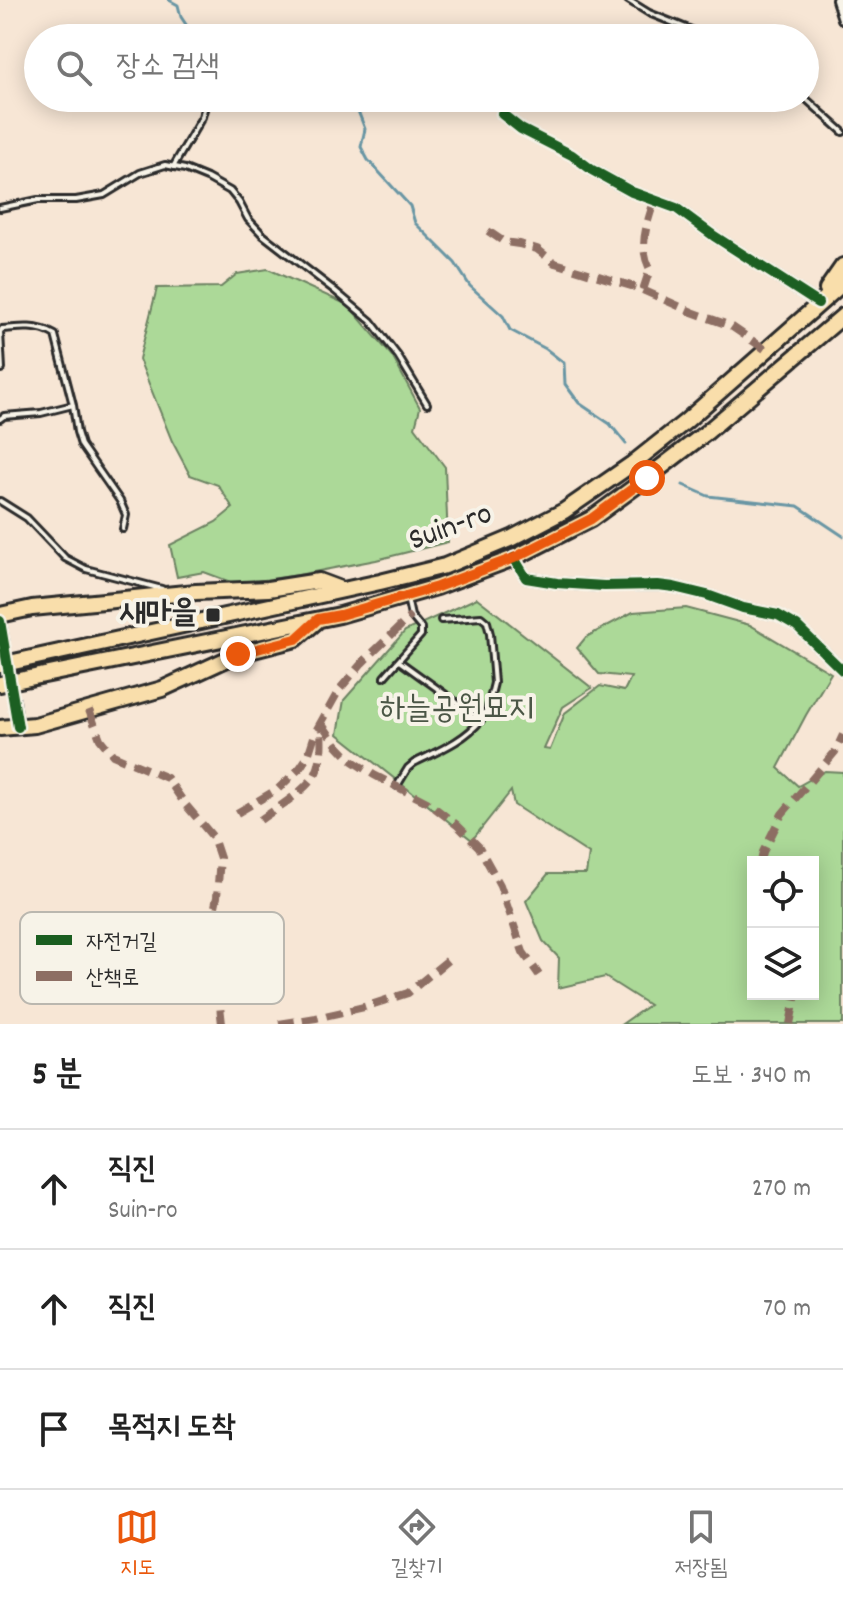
<!DOCTYPE html>
<html lang="ko">
<head>
<meta charset="utf-8">
<style>
  :root { --surface:#fff; --page:#f2f2f2; --text:#222; --muted:#767676; --line:#e0e0e0; --accent:#ea580c }
  body { margin:0; font-family:Dekko,"Poor Story",sans-serif; background:var(--page); color:var(--text) }
  .controls { position:absolute; right:24px; bottom:24px; display:grid; overflow:hidden; border-radius:0px; box-shadow:0 4px 20px #0003 }
  .controls button { width:72px; height:72px; display:grid; place-items:center; padding:0; border:0; border-bottom:2px solid var(--line); background:var(--surface); color:var(--text); font:40px sans-serif }
  .stop { position:absolute; width:24px; height:24px; margin:-18px; border:6px solid #ea580c; border-radius:50%; background:#fff }
  .stop.end { background:#ea580c; border-color:#fff; box-shadow:0 2px 8px #0008 }
  .list { margin:0; padding:0; list-style:none }
  h2 { display:flex; justify-content:space-between; align-items:center; height:104px; margin:0; padding:0 32px; font-size:34px }
  h2 small { font-size:26px; font-weight:400; color:var(--muted) }
  .list li { display:grid; grid-template-columns:52px 1fr auto; gap:24px; align-items:center; box-sizing:border-box; height:120px; padding:0 32px; border-top:2px solid var(--line) }
  .list b { display:block; font-size:30px; white-space:nowrap }
  .list p { margin:0; font-size:26px; white-space:nowrap; color:var(--muted) }
  .list em { font-size:26px; font-style:normal; color:var(--muted) }
  .icon { flex:none; width:44px; height:44px; fill:none; stroke:currentColor; stroke-width:2; stroke-linecap:round; stroke-linejoin:round }
  .map { position:relative; flex:none; width:843px; height:1024px; overflow:hidden }
  .search { position:absolute; background:var(--surface); box-shadow:0 4px 20px #0003; left:24px; right:24px; top:24px; height:88px; display:flex; align-items:center; gap:20px; box-sizing:border-box; padding:0 28px; border-radius:44px; color:var(--muted); font-size:30px }
  .sheet { height:464px; background:var(--surface) }
  nav { display:flex; justify-content:space-around; align-items:center; box-sizing:border-box; height:112px; border-top:2px solid var(--line); background:var(--surface); font-size:22px; color:var(--muted) }
  nav a { display:grid; justify-items:center; gap:4px }
  nav .on { color:var(--accent) }
  .map>svg:first-child { display:block }
  .green { fill:#acd998; stroke:#6c8262; stroke-width:2; fill-rule:evenodd }
  .lines { fill:none; stroke-linecap:round; stroke-linejoin:round }
  .stream { stroke:#6996a4; stroke-width:3 }
  .minor-tunnel { stroke:#cec1b3; stroke-width:8; stroke-dasharray:8 4; stroke-linecap:butt }
  .service-casing { stroke:#2b2b2b; stroke-width:10 }
  .minor-casing { stroke:#2b2b2b; stroke-width:14 }
  .primary-casing { stroke:#2b2b2b; stroke-width:20 }
  .service { stroke:#f7f3e8; stroke-width:4 }
  .minor { stroke:#f7f3e8; stroke-width:8 }
  .primary { stroke:#f9deab; stroke-width:14 }
  .quiet { stroke:#8d6e63; stroke-width:8; stroke-dasharray:16 8; stroke-linecap:butt }
  .cycleway-casing { stroke:#f7f3e8; stroke-width:15 }
  .cycleway { stroke:#1b5e20; stroke-width:10 }
  .route { stroke:#ea580c; stroke-width:10 }
  .poi-dot { fill:#2b2b2b; stroke:#f7f3e8; stroke-width:3 }
  .labels { text-anchor:middle; dominant-baseline:central; stroke-width:8; stroke-linejoin:round; paint-order:stroke }
  .street-label { font-size:32px; fill:#2b2b2b; stroke:#f7f3e8 }
  .poi-label { font-size:32px; font-weight:bold; fill:#2b2b2b; stroke:#f7f3e8; text-anchor:end }
  .park-label { font-size:32px; fill:#4b5646; stroke:#f7f3e8 }
  .key { fill:#f7f3e8; stroke:#bab7af; stroke-width:2 }
  .key-label { font-size:22px; fill:#2b2b2b }
</style>
</head>
<body>
<div class="map">
<svg width="843" height="1024" viewBox="0 0 843 1024">
  <rect width="100%" height="100%" fill="#f7e6d5"/>
  <filter id="ink" filterUnits="userSpaceOnUse"><feTurbulence type="fractalNoise" baseFrequency=".0125" numOctaves="2"/><feDisplacementMap in="SourceGraphic" scale="16" xChannelSelector="R" yChannelSelector="G"/><feConvolveMatrix kernelMatrix="1 2 1 2 8 2 1 2 1" color-interpolation-filters="sRGB"/></filter>
  <g filter="url(#ink)">
    <path class="green" d="M268,269L348,305L392,356L420,408L415,427L445,467L448,542L376,560L298,575L236,584L204,572L177,577L170,545L216,522L233,508L218,485L190,475L172,441L139,359L157,288L221,287L237,274Z
      M477,598L592,688L563,707L544,749L550,750L565,713L600,686L624,691L631,677L599,674L577,648L586,637L633,612L686,608L750,625L831,673L806,715L778,768L798,786L825,771L843,772V1024H622L649,1005L605,977L558,988L559,958L543,941L526,901L548,874H586L589,854L514,805L511,791L472,840L338,734L344,700L405,631ZM753,862H813V994H753Z"/>
    <g class="lines">
      <path class="stream" d="M169,0L178,5L181,17L195,38
        M353,98L365,129L361,147L368,160L410,206L415,223L455,263L470,286L503,316L510,330L546,349L564,363L565,384L579,403L610,424L626,444
        M683,485L708,496L798,506L843,536"/>
      <path class="minor-tunnel" d="M4,644L14,700"/>
      <defs>
        <path id="service" d="M628,0L649,13L711,38
          M805,98L843,132
          M173,167L202,117L207,98
          M0,208L38,200H76L104,195L140,173L165,165L185,169L207,178L230,191L239,202L248,219L263,235L334,290L371,321L398,356L427,404
          M73,405L77,432L81,445L120,501L126,515L123,529
          M0,419L4,416L41,413L73,405L55,335C39,325 20,327 2,329L0,332L2,369
          M0,501L27,518L65,558L86,569L162,589
          M399,661L481,720L488,707L494,683L490,634L487,622L481,617L441,620
          M384,677L421,635V628L411,616L407,598
          M397,786L408,768L414,763C438,751 464,741 481,720"/>
        <path id="minor" d="M837,0L843,19
          M502,114L521,129L572,155L592,170L632,192L676,208L714,236L818,303
          M514,558L526,578L557,583L604,586L658,585L674,587L707,595L743,608L778,615L797,626L843,671
          M0,621L4,644
          M14,700L18,727"/>
        <path id="primary" d="M827,289L843,266
          M0,615L32,608L196,592L268,589L319,581L343,590
          M0,665L380,582L445,566L512,538L564,511L632,464L685,422L843,283
          M0,684L340,615L437,587L514,558L591,519L647,478L707,432L843,316
          M0,728L35,725L162,689L238,654L296,639L318,620"/>
      </defs>
      <use href="#service" class="service-casing"/>
      <use href="#minor" class="minor-casing"/>
      <use href="#primary" class="primary-casing"/>
      <use href="#service" class="service"/>
      <use href="#minor" class="minor"/>
      <use href="#primary" class="primary"/>
      <path class="quiet" d="M488,231L504,242L519,244L537,249L555,263L638,288L692,312L731,326L766,350
        M643,290L650,269C638,245 647,225 654,201
        M89,710L100,739L113,755L167,778L185,804L213,837L220,858L217,897L211,925L222,1024
        M321,723L336,744L351,760L374,775L427,802L457,825L479,847L500,885L523,952L539,975
        M237,813L278,789L300,768L308,756L316,731L339,690L362,663L411,616
        M260,820C277,808 304,792 315,775C322,762 322,745 321,731
        M761,862L763,852L782,814L835,752L843,735
        M279,1024L316,1018L364,1007L408,993L448,960
        M790,1024L796,994"/>
      <defs>
        <path id="cycleway" d="M502,114L521,129L572,155L592,170L632,192L676,208L714,236L818,303
          M514,558L526,578L557,583L604,586L658,585L674,587L707,595L743,608L778,615L797,626L843,671
          M0,621L18,727"/>
      </defs>
      <use href="#cycleway" class="cycleway-casing"/>
      <use href="#cycleway" class="cycleway"/>
    </g>
  </g>
  <g class="lines" filter="url(#ink)">
    <path class="route" d="M238,654L296,639L318,619L340,615L437,587L514,558L591,519L647,478"/>
  </g>
  <rect class="poi-dot" x="205" y="607" width="16" height="16" rx="4"/>
  <g class="labels">
    <g class="street-label">
      <text transform="translate(451 529) rotate(-20)">Suin-ro</text>
    </g>
    <g class="poi-label">
      <text x="197" y="615">새마을</text>
    </g>
    <g class="park-label">
      <text x="457" y="711">하늘공원묘지</text>
    </g>
  </g>
  <rect x="20" y="912" width="264" height="92" rx="12" class="key"/>
  <rect x="36" y="935" width="36" height="10" fill="#1b5e20"/>
  <rect x="36" y="971" width="36" height="10" fill="#8d6e63"/>
  <g class="key-label">
    <text x="86" y="948">자전거길</text>
    <text x="86" y="984">산책로</text>
  </g>
</svg>
<div class="controls">
<button><svg class="icon" aria-label="locate" viewBox="0 0 24 24"><circle cx="12" cy="12" r="6"/><path d="M12 2v4M12 18v4M2 12h4M18 12h4"/></svg></button>
<button><svg class="icon" aria-label="layers" viewBox="0 0 24 24"><path d="M12 4l9 5-9 5-9-5zM3 14l9 5 9-5"/></svg></button>
</div>
<div class="stop" style="left:647px;top:478px"></div>
<div class="stop end" style="left:238px;top:654px"></div>
<div class="search"><svg class="icon" aria-label="search" viewBox="0 0 24 24"><circle cx="10" cy="10" r="6"/><path d="M15 15l6 6"/></svg>장소 검색</div>
</div>
<section class="sheet">
<h2>5 분<small>도보 · 340 m</small></h2>
<ul class="list">
<li><svg class="icon" aria-label="ahead" viewBox="0 0 24 24"><path d="M12 20V5M6 11l6-6 6 6"/></svg><div><b>직진</b><p>Suin-ro</p></div><em>270 m</em></li>
<li><svg class="icon" aria-label="ahead" viewBox="0 0 24 24"><path d="M12 20V5M6 11l6-6 6 6"/></svg><div><b>직진</b></div><em>70 m</em></li>
<li><svg class="icon" aria-label="arrive" viewBox="0 0 24 24"><path d="M6 21V4h12l-3 4 3 4H6"/></svg><div><b>목적지 도착</b></div></li>
</ul>
</section>
<nav>
<a class="on"><svg class="icon" aria-label="map" viewBox="0 0 24 24"><path d="M3 6l6-2 6 2 6-2v14l-6 2-6-2-6 2zM9 4v14M15 6v14"/></svg>지도</a>
<a><svg class="icon" aria-label="directions" viewBox="0 0 24 24"><path d="M12 3l9 9-9 9-9-9zM9 14v-3h6M13 9l2 2-2 2"/></svg>길찾기</a>
<a><svg class="icon" aria-label="saved" viewBox="0 0 24 24"><path d="M7 4h10v16l-5-4-5 4z"/></svg>저장됨</a>
</nav>
</body>
</html>
